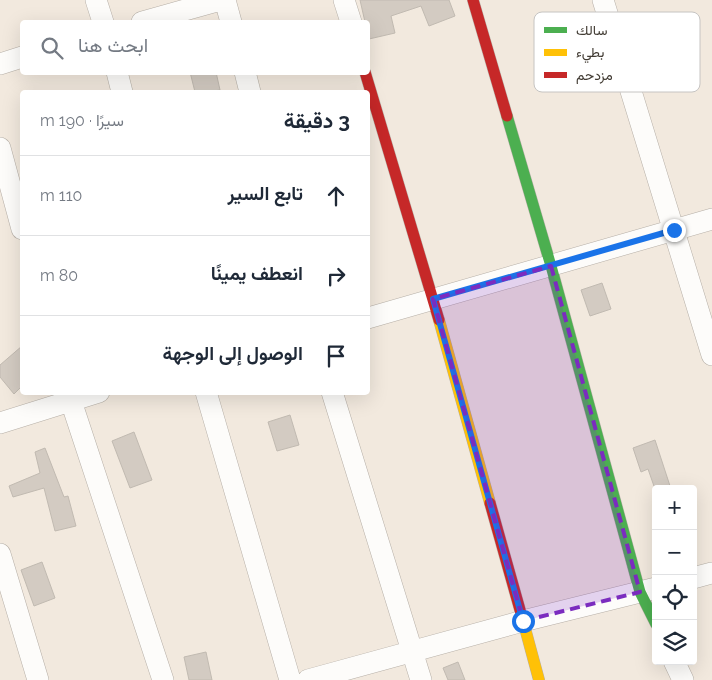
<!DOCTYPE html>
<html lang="ar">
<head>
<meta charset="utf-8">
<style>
  :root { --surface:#fff; --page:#f2f2f3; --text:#1f2937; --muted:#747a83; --line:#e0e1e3 }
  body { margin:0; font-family:Raleway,Vazirmatn,sans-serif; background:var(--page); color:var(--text); direction:rtl }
  .controls { position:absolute; right:15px; bottom:15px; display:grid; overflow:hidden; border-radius:5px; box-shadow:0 5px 20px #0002 }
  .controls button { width:45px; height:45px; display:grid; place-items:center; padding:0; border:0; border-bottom:1px solid var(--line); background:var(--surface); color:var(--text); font:25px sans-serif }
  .stop { position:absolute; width:15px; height:15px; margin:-11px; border:4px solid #1a73e8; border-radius:50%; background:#fff }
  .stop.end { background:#1a73e8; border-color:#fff; box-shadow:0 1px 5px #0008 }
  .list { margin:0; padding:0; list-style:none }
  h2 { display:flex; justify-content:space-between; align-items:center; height:65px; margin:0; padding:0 20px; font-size:21px }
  h2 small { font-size:16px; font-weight:400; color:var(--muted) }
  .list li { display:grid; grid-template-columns:32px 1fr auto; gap:15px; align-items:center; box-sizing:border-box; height:80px; padding:0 20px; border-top:1px solid var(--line) }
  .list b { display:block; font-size:19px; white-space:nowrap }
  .list em { font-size:16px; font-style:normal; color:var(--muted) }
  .icon { flex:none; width:28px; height:28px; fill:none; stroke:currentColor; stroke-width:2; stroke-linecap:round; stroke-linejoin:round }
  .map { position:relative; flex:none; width:712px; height:680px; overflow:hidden; direction:ltr }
  .search { position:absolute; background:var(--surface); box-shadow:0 5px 20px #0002; left:20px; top:20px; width:350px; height:55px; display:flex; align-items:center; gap:12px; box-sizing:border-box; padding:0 18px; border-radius:5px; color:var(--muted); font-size:19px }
  .panel { position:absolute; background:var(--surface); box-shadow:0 5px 20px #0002; left:20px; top:90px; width:350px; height:305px; border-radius:5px; direction:rtl }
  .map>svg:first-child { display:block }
  .building { fill:#d3cbc2; stroke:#c1bab1 }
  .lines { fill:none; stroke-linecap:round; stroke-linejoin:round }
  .street-casing { stroke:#b6afa7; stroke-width:22 }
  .fast-casing { stroke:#b6afa7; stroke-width:12 }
  .slow-casing { stroke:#b6afa7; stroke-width:12 }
  .jam-casing { stroke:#b6afa7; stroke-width:12 }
  .street { stroke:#fdfcfa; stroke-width:21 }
  .fast { stroke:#4caf50; stroke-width:11 }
  .slow { stroke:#ffc107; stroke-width:11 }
  .jam { stroke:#c62828; stroke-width:11 }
  .route { stroke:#1a73e8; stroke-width:6 }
  .marked { fill:#7b2cbf; fill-opacity:0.2; stroke:#7b2cbf; stroke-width:4; stroke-dasharray:10 6; stroke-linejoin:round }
  .key { fill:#fff; stroke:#c6c4c2; stroke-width:1 }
  .key-label { font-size:14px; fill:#423c34 }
</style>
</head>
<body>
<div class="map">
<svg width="712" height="680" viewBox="0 0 712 680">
  <rect width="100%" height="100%" fill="#f2e9de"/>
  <path class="building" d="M360,0H449L455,16L429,26L421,6L391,16L395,33L369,39L368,22H365Z
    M190,72H216L220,90L208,92H195Z
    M602,283L611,309L590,316L581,290Z
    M22,346V386L14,394L0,377V365Z
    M290,415L299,445L277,451L268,422Z
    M134,432L152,480L130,488L112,441Z
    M655,440L671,489H655L648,469L641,472L633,448Z
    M45,448L64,497L68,496L76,526L55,531L44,488L13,497L9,486L40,473L35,452Z
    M42,562L55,598L34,606L21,570Z
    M206,652L212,680H189L184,657Z
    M458,662L465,680H448L443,668Z"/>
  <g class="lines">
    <defs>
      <path id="street" d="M96,0L103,22
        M225,0L231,22
        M344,0L351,22
        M603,0L712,355
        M142,22L221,0
        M0,64L22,57
        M117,72L122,92
        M245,72L250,92
        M0,148L22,229
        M368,318L712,219
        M68,392L163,680
        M206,392L290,680
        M332,392L421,680
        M0,423L99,392
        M0,554L38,680
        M693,578L712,573
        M674,661L683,680
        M308,680L523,621L656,588"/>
      <path id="fast" d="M507,116L551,266L640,592L656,624"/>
      <path id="slow" d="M439,320L490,503
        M522,617L539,680"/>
      <path id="jam" d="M473,0L507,116
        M365,72L439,320
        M490,503L522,617"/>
    </defs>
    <use href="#street" class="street-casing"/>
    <use href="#fast" class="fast-casing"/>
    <use href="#slow" class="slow-casing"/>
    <use href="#jam" class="jam-casing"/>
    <use href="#street" class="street"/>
    <use href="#fast" class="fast"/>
    <use href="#slow" class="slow"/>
    <use href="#jam" class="jam"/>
  </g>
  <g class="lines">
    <path class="route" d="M523,621L433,299L674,230"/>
  </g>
  <path class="marked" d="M551,266L640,592L523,621L433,299Z"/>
  <rect x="534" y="12" width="166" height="80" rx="8" class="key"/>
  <rect x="544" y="27" width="23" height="6" fill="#4caf50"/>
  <rect x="544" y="49" width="23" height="7" fill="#ffc107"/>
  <rect x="544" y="72" width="23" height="6" fill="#c62828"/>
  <g class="key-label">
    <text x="576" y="35">سالك</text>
    <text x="576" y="57">بطيء</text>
    <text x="576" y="80">مزدحم</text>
  </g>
</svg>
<div class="controls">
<button>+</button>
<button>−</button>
<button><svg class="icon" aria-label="locate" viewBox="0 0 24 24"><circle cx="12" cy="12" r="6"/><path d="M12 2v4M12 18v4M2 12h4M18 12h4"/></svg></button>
<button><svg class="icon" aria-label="layers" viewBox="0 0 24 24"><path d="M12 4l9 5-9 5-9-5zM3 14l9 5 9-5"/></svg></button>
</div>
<div class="stop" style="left:523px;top:621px"></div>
<div class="stop end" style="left:674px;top:230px"></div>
<div class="search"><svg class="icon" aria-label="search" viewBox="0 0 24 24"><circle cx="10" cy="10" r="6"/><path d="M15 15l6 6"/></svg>ابحث هنا</div>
<section class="panel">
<h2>3 دقيقة<small>سيرًا · 190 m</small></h2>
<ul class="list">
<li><svg class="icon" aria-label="ahead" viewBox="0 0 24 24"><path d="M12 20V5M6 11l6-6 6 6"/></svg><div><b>تابع السير</b></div><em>110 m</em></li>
<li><svg class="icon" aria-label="right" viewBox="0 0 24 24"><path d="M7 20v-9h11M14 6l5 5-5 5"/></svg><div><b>انعطف يمينًا</b></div><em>80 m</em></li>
<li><svg class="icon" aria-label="arrive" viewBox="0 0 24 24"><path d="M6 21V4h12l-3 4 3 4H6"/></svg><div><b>الوصول إلى الوجهة</b></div></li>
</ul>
</section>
</div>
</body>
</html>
